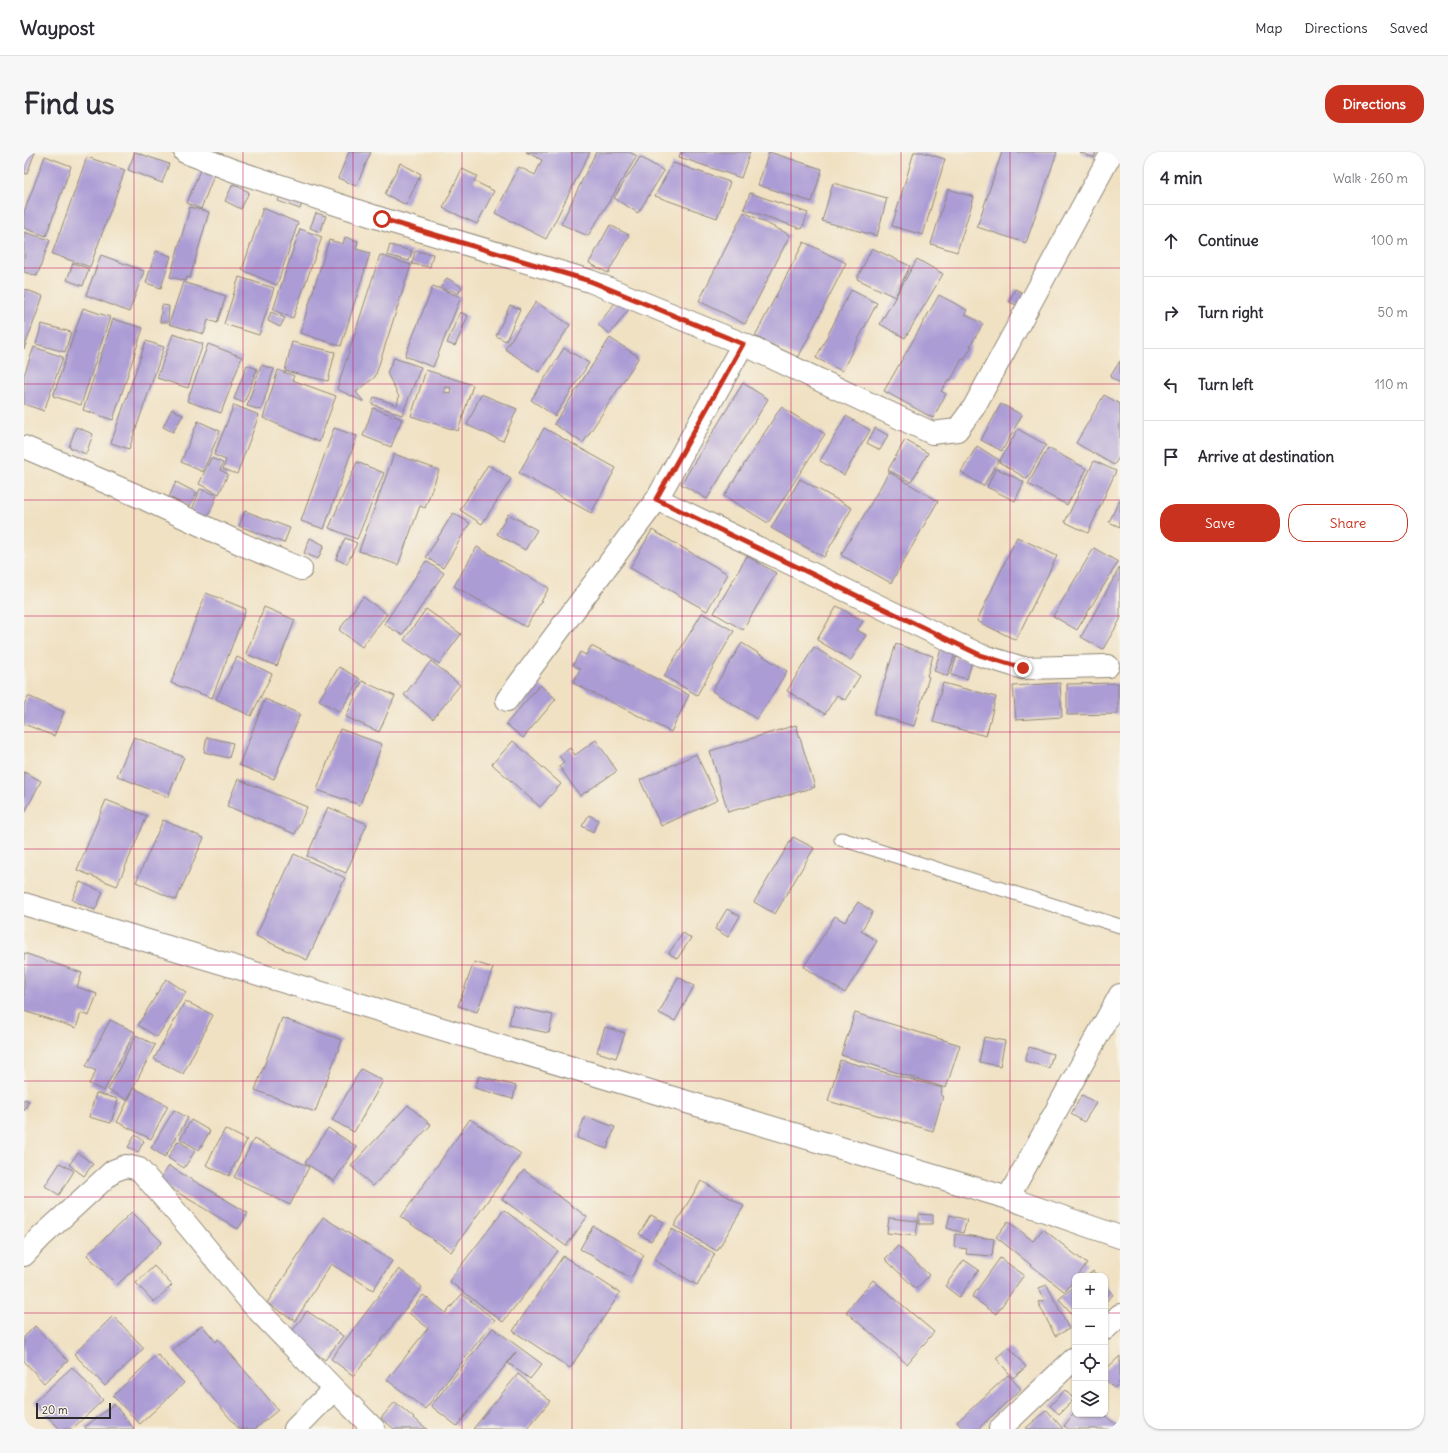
<!DOCTYPE html>
<html lang="en">
<head>
<meta charset="utf-8">
<style>
  :root { --surface:#fff; --page:#f7f7f7; --text:#2b2b33; --muted:#7c7c81; --line:#e1e1e2; --accent:#c8321e }
  body { margin:0; font-family:Delius,sans-serif; background:var(--page); color:var(--text) }
  .controls { position:absolute; right:12px; bottom:12px; display:grid; overflow:hidden; border-radius:8px; box-shadow:0 1px 3px #0004 }
  .controls button { width:36px; height:36px; display:grid; place-items:center; padding:0; border:0; border-bottom:1px solid var(--line); background:var(--surface); color:var(--text); font:20px sans-serif }
  .scale { position:absolute; left:12px; bottom:10px; width:75px; box-sizing:border-box; padding-left:4px; border:2px solid #2b2b2b; border-top:0; font-size:11px; line-height:14px; white-space:nowrap; color:#2b2b2b; -webkit-text-stroke:3px #f7f3e8; paint-order:stroke }
  .stop { position:absolute; width:12px; height:12px; margin:-9px; border:3px solid #c8321e; border-radius:50%; background:#fff }
  .stop.end { background:#c8321e; border-color:#fff; box-shadow:0 1px 4px #0008 }
  .list { margin:0; padding:0; list-style:none }
  h2 { display:flex; justify-content:space-between; align-items:center; height:52px; margin:0; padding:0 16px; font-size:17px }
  h2 small { font-size:13px; font-weight:400; color:var(--muted) }
  .list li { display:grid; grid-template-columns:26px 1fr auto; gap:12px; align-items:center; box-sizing:border-box; height:72px; padding:0 16px; border-top:1px solid var(--line) }
  .list b { display:block; font-size:15px; white-space:nowrap }
  .list em { font-size:13px; font-style:normal; color:var(--muted) }
  .actions { display:flex; gap:8px; padding:12px 16px }
  .actions a { flex:1; padding:9px 0; border:1px solid var(--accent); border-radius:16px; text-align:center; font-size:14px; color:var(--accent) }
  .actions .main { background:var(--accent); color:#fff }
  .icon { flex:none; width:22px; height:22px; fill:none; stroke:currentColor; stroke-width:2; stroke-linecap:round; stroke-linejoin:round }
  .map { position:relative; flex:none; width:1096px; height:1277px; overflow:hidden; border-radius:16px }
  header { display:flex; align-items:center; gap:24px; box-sizing:border-box; height:56px; padding:0 20px; background:var(--surface); border-bottom:1px solid var(--line) }
  header strong { font-size:19px }
  nav { display:flex; gap:22px; margin-inline-start:auto; font-size:14px }
  .intro { display:flex; align-items:center; justify-content:space-between; box-sizing:border-box; height:96px; padding:0 24px }
  h1 { margin:0; font-size:28px }
  .button { padding:10px 18px; border-radius:16px; background:var(--accent); color:#fff; font-size:14px; font-weight:700 }
  main { display:flex; gap:24px; padding:0 24px }
  aside { flex:1; background:var(--surface); border-radius:16px; box-shadow:0 1px 3px #0004 }
  .map>svg:first-child { display:block }
  .building { fill:#ab9cd5; fill-rule:evenodd }
  .lines { fill:none; stroke-linecap:round; stroke-linejoin:round }
  .lane-casing { stroke:#8e8677; stroke-width:15 }
  .street-casing { stroke:#8e8677; stroke-width:24 }
  .lane { stroke:#fff; stroke-width:13 }
  .street { stroke:#fff; stroke-width:22 }
  .route { stroke:#c8321e; stroke-width:5 }
  .grid { fill:none; stroke:#c2185b; stroke-width:1; stroke-opacity:0.55 }
</style>
</head>
<body>
<header>
<strong>Waypost</strong>
<nav><a>Map</a><a>Directions</a><a>Saved</a></nav>
</header>
<div class="intro"><h1>Find us</h1><a class="button">Directions</a></div>
<main>
<div class="map">
<svg width="1096" height="1277" viewBox="0 0 1096 1277">
  <rect width="100%" height="100%" fill="#f7f3e8"/>
  <filter id="ink" filterUnits="userSpaceOnUse"><feTurbulence type="fractalNoise" baseFrequency=".025" numOctaves="2"/><feDisplacementMap in="SourceGraphic" scale="8" xChannelSelector="R" yChannelSelector="G"/><feConvolveMatrix kernelMatrix="1 2 1 2 8 2 1 2 1" color-interpolation-filters="sRGB"/></filter>
  <filter id="wash" filterUnits="userSpaceOnUse"><feTurbulence type="fractalNoise" baseFrequency=".012" numOctaves="4" result="noise"/><feDisplacementMap in="SourceGraphic" scale="16" xChannelSelector="R" yChannelSelector="G"/><feGaussianBlur stdDeviation="0.9" result="paint"/><feColorMatrix in="noise" values="0 0 0 0 0 0 0 0 0 0 0 0 0 0 0 0 0 1.4 0 .05"/><feComposite in="paint" operator="in"/></filter>
  <g filter="url(#wash)">
    <rect width="100%" height="100%" fill="#f0e1c3"/>
    <g id="blocks">
      <path class="building" d="M0,0H11L3,22L0,21Z
        M111,0L145,12L138,31L104,18Z
        M325,0H347L332,34L314,26Z
        M502,0H566L522,87L471,61L495,15L511,23L518,8Z
        M572,0H605L613,4L564,84L537,72Z
        M657,0H726L717,26L655,5Z
        M745,0L798,17L788,50L734,33Z
        M890,0H898L921,7L899,83L868,74Z
        M978,0H1033L1002,91L953,75Z
        M1055,0H1072L1070,6Z
        M21,4L47,14L22,84L0,76V60Z
        M63,5L101,18L66,115L28,102Z
        M616,5L640,19L614,61L590,46Z
        M376,11L397,22L382,53L361,42Z
        M649,11L706,30L693,66L631,44Z
        M178,13L192,18L177,57L163,51Z
        M438,17L453,24L450,29L470,39L453,72L419,56Z
        M809,31L863,46L853,84L798,69Z
        M209,32L225,40L217,57L201,49Z
        M924,37L950,45L933,100L907,92Z
        M259,38L280,46L276,57L254,49Z
        M726,41L784,61L778,77L720,57Z
        M166,55L185,60L166,126L163,125L162,129L146,125Z
        M239,56L274,71L253,133L218,118Z
        M720,60L766,83L721,172L675,149Z
        M292,61L302,64L296,80L286,76Z
        M586,73L605,83L584,121L565,111Z
        M276,77L298,85L269,166L249,158Z
        M0,80L26,88L13,124L0,120Z
        M321,85L334,89L332,97L346,101L317,194L276,181L305,88L319,92Z
        M780,90L822,111L774,206L731,184Z
        M366,93L388,99L385,109L363,103Z
        M848,96L886,114L871,145L833,127Z
        M132,99L147,104L137,136L122,131Z
        M391,99L409,102L406,115L388,112Z
        M77,103L120,119L105,160L62,143Z
        M356,103L387,113L351,225L332,240L340,250L313,237Z
        M893,107L919,122L881,186L856,172Z
        M49,111L65,117L59,134L43,128Z
        M215,125L250,136L235,183L200,172Z
        M423,126L438,135L434,142L427,138L425,140L417,135Z
        M159,130L202,144L193,171L184,168L180,182L145,172Z
        M409,134L437,145L409,215L381,204Z
        M0,137L19,144L0,197Z
        M991,137L1001,142L995,154L985,150Z
        M827,138L853,151L818,219L792,206Z
        M915,143L943,158L941,162L959,172L946,194H948L940,208L938,207L927,228L925,227L917,239L922,242L909,266L860,239Z
        M594,147L606,156L586,182L574,173Z
        M512,150L546,173L515,220L481,197Z
        M138,153L145,154L144,170H136Z
        M486,153L496,157L482,189L472,184Z
        M59,156L86,165L57,253L29,244Z
        M247,160L261,166L256,175L244,169Z
        M436,160L444,164L431,194L423,191Z
        M89,167L119,176L89,268L59,258Z
        M18,172L47,180L41,200L12,192Z
        M149,182L179,192L164,236L133,226Z
        M586,186L615,205L559,291L530,272Z
        M122,189L140,195L105,297L87,291Z
        M268,190L311,200L304,229L261,219Z
        M184,192L218,205L197,261L163,249Z
        M10,195L39,205L20,259L0,252V223Z
        M540,196L565,211L531,264L507,248Z
        M370,206L397,215L378,263L348,252L350,245L373,253L375,245L363,221Z
        M1096,209V231L1086,225Z
        M223,213L233,217L220,251L210,247Z
        M237,213L250,217L237,258L223,254Z
        M254,218L270,224L268,228L312,244L295,290L239,266Z
        M402,218L449,233L434,279L387,264ZM421,235L427,236L426,241L420,240Z
        M719,231L744,247L683,347L657,332Z
        M457,242L493,257L479,289L443,273Z
        M1080,243L1096,252V304L1090,313L1052,291Z
        M977,252L998,263L978,299L957,288Z
        M210,253L235,263L213,322L199,317L202,308L190,303Z
        M757,255L801,282L744,371L700,344Z
        M349,256L378,267L367,295L339,284Z
        M148,257L159,263L149,280L139,275Z
        M822,264L846,278L820,323L796,309Z
        M174,269L196,279L179,320L157,310Z
        M52,275L69,282L62,302L45,295Z
        M310,276L333,284L300,377L277,369Z
        M520,276L592,316L567,361L495,321Z
        M851,276L864,283L856,298L843,291Z
        M994,277L1022,293L1003,327L975,310Z
        M881,288L904,301L887,330L864,318Z
        M953,294L975,308L959,334L937,320Z
        M1024,296L1063,317L1043,353L1004,332Z
        M370,302L415,318L401,356L396,354L374,413L335,399Z
        M187,306L199,311L196,318L204,322L195,342L175,332Z
        M1070,309L1092,319L1064,381L1041,370Z
        M333,310L360,321L333,387L305,376Z
        M464,313L487,327L458,372L436,358Z
        M972,316L1000,330L991,349L963,335Z
        M865,320L914,349L867,431L817,403Z
        M776,327L828,356L800,405L747,376Z
        M152,330L173,341L165,355L145,345Z
        M176,337L193,343L183,367L167,361Z
        M1096,347V375L1085,370Z
        M221,359L266,376L260,391L215,374Z
        M429,361L446,371L419,416L402,405Z
        M484,362L513,378L501,398L473,382Z
        M628,378L704,422L683,459L606,416Z
        M993,385L1033,404L992,488L953,469Z
        M286,386L300,393L294,407L280,401Z
        M321,386L333,391L323,412L312,407Z
        M453,395L525,436L502,475L430,434Z
        M1070,396L1094,410L1053,478L1029,464Z
        M723,404L752,421L719,478L690,461Z
        M402,409L420,421L378,483L360,472Z
        M1096,415V468L1079,497L1057,485Z
        M182,441L222,457L188,546L147,531Z
        M339,445L363,462L338,495L315,478Z
        M813,454L839,469L833,478L842,483L827,508L793,488Z
        M240,455L271,468L253,514L222,502Z
        M402,457L437,482L415,512L380,488Z
        M678,461L710,479L673,543L640,524Z
        M718,491L763,519L733,567L688,539Z
        M872,492L909,504L903,524L905,525L890,574L850,562Z
        M567,494L665,543L647,580L549,531L556,517L549,513L556,500L562,503Z
        M790,495L836,524L821,548L813,543L801,562L763,539Z
        M917,497L931,501L924,524L910,519Z
        M213,505L248,522L227,564L192,547Z
        M932,505L948,509L943,527L927,523Z
        M407,509L436,533L409,567L380,543Z
        M315,515L336,527L316,560L295,548Z
        M338,529L371,544L355,580L322,565Z
        M919,531L972,545L962,584L909,570Z
        M1036,531L1038,565L992,568L989,534Z
        M1094,531V562L1043,563V532Z
        M516,533L532,547L499,586L482,572Z
        M4,544L40,560L30,584L0,572V553Z
        M241,547L276,562L250,627L215,613Z
        M772,573L791,635L704,660L686,599Z
        M316,577L358,592L336,653L293,638Z
        M110,585L160,605L144,645L93,624Z
        M183,585L209,591L205,606L180,600Z
        M572,588L593,619L556,644L535,614L540,610L535,604L546,596L551,603Z
        M489,589L537,632L516,655L468,612Z
        M672,602L694,648L637,674L616,628Z
        M0,620L17,629L0,662Z
        M214,627L283,655L271,682L203,654Z
        M82,648L123,664L93,734L53,718Z
        M304,655L343,672L322,721L283,704Z
        M565,663L574,668L569,680L558,674Z
        M139,668L180,686L152,748L112,730Z
        M769,685L790,696L751,762L730,750Z
        M270,702L321,726L283,808L232,784Z
        M56,730L79,740L71,758L48,748Z
        M834,750L849,760L837,779L853,789L821,841L780,815L811,764L821,770Z
        M703,757L716,764L704,785L691,777Z
        M659,781L667,786L653,807L645,801Z
        M0,801L58,821L53,835L73,842L65,864L57,861L52,876L0,859Z
        M450,810L469,816L453,860L434,854Z
        M654,825L670,834L651,869L635,861Z
        M142,827L162,840L133,885L114,873Z
        M161,849L189,863L159,922L130,907Z
        M489,854L529,863L525,881L485,873Z
        M831,861L936,893L922,936L817,903Z
        M258,866L318,888L291,960L231,938Z
        M86,868L111,880L80,939L65,932L72,919L62,914Z
        M581,875L601,881L592,906L573,900Z
        M112,883L131,893L103,948L84,938Z
        M960,885L981,889L976,914L955,910Z
        M1005,895L1029,902L1025,916L1001,909Z
        M816,908L918,936L917,944H919L909,979L804,949Z
        M337,917L359,929L330,980L308,968Z
        M455,924L492,934L489,947L451,936Z
        M110,936L144,954L127,987L93,970Z
        M72,941L94,947L87,971L65,965Z
        M1058,943L1072,951L1060,970L1047,962Z
        M0,947L5,949L0,959Z
        M384,953L407,973L349,1034L327,1014Z
        M150,958L164,966L141,1005L127,996Z
        M561,964L591,975L583,997L553,986Z
        M446,967L497,1002L427,1100L377,1065Z
        M167,968L186,979L175,998L156,987Z
        M304,976L333,995L310,1029L281,1011Z
        M201,977L223,988L205,1024L182,1013Z
        M111,983L120,989L114,1000L104,995Z
        M230,987L285,1015L266,1053L210,1025Z
        M154,989L171,999L160,1016L144,1006Z
        M54,1001L69,1012L60,1024L45,1013Z
        M36,1011L50,1019L35,1043L21,1034Z
        M145,1014L224,1061L214,1077L135,1029Z
        M500,1018L563,1065L542,1094L478,1047Z
        M677,1029L720,1054L693,1099L650,1074Z
        M480,1058L534,1099L479,1170L425,1129Z
        M108,1060L138,1090L93,1133L63,1103Z
        M895,1062L909,1063V1072H895Z
        M627,1063L640,1070L627,1089L615,1082Z
        M926,1063L943,1068L939,1081L923,1076Z
        M299,1065L368,1109L349,1138L307,1112L271,1169L243,1151Z
        M865,1066L894,1069L892,1084L863,1081Z
        M984,1069L1009,1089L1019,1077L1063,1112L1053,1124H1051V1127L1041,1140L972,1085Z
        M569,1074L620,1103L607,1126L556,1097Z
        M648,1077L691,1102L673,1133L630,1108Z
        M931,1082L970,1087L968,1104L942,1102L943,1097L930,1095Z
        M874,1094L905,1123L892,1137L861,1107Z
        M539,1104L596,1141L546,1216L489,1179Z
        M976,1106L1000,1123L972,1162L948,1145Z
        M940,1108L955,1118L935,1145L921,1134Z
        M130,1114L148,1133L130,1150L112,1131Z
        M375,1117L398,1135L330,1224L307,1207Z
        M1069,1119L1073,1124H1063Z
        M849,1128L910,1180L883,1212L822,1160Z
        M1023,1133L1045,1177L1031,1184L1014,1150L1021,1148L1015,1136Z
        M1081,1133L1089,1143L1081,1150Z
        M1051,1134V1165L1035,1147Z
        M438,1142L471,1168L401,1257L363,1228L404,1176L385,1161L399,1143L422,1161Z
        M283,1159L319,1184L301,1208L266,1182Z
        M89,1164L120,1196L81,1234L50,1202Z
        M178,1173L192,1190L194,1187L254,1258L231,1277H215L148,1198Z
        M11,1174L44,1209L20,1231L0,1209V1185Z
        M469,1176L518,1212L506,1227L484,1211L492,1200L433,1274L407,1254Z
        M985,1195L1002,1215L989,1226L972,1206Z
        M133,1202L160,1231L116,1272L89,1244Z
        M1096,1204V1230L1090,1236L1081,1227V1218Z
        M48,1215L79,1248L48,1277H36L10,1250Z
        M494,1222L526,1249L503,1277H449Z
        M984,1223L997,1237L954,1277H939L933,1270Z
        M1041,1238L1050,1247L1035,1262L1026,1254Z
        M371,1250L403,1277H370L357,1266Z
        M90,1252L110,1277H62L61,1275Z
        M1023,1258L1039,1277H1002V1276Z
        M1051,1260V1262H1078L1096,1275V1277H1044L1040,1274Z"/>
    </g>
  </g>
  <g filter="url(#ink)">
    <use href="#blocks" fill-opacity="0" stroke="#8e8677" stroke-width="1"/>
    <g class="lines">
      <defs>
        <path id="lane" d="M817,687L1096,774"/>
        <path id="street" d="M161,0L208,18L358,67L566,129L719,192L908,281L933,278L950,255L1088,0
          M0,295L121,347L220,393L277,417
          M633,347L956,503L999,516L1084,514
          M483,548L633,347L719,192
          M0,752L984,1046L1096,1085
          M984,1046L1096,843
          M0,1103L17,1085L89,1019L102,1014L115,1017L165,1075L229,1153L310,1237L350,1277
          M1081,1177L1096,1163
          M271,1277L310,1237
          M976,1277L1051,1206"/>
      </defs>
      <use href="#lane" class="lane-casing"/>
      <use href="#street" class="street-casing"/>
      <use href="#lane" class="lane"/>
      <use href="#street" class="street"/>
    </g>
  </g>
  <g class="lines" filter="url(#ink)">
    <path class="route" d="M358,67L566,129L719,192L632,347L956,503L999,516"/>
  </g>
  <path class="grid" d="M110,0V1277M219,0V1277M329,0V1277M438,0V1277M548,0V1277M658,0V1277M767,0V1277M877,0V1277M986,0V1277M0,116H1096M0,232H1096M0,348H1096M0,464H1096M0,580H1096M0,697H1096M0,813H1096M0,929H1096M0,1045H1096M0,1161H1051M1081,1161H1096"/>
</svg>
<div class="controls">
<button>+</button>
<button>−</button>
<button><svg class="icon" aria-label="locate" viewBox="0 0 24 24"><circle cx="12" cy="12" r="6"/><path d="M12 2v4M12 18v4M2 12h4M18 12h4"/></svg></button>
<button><svg class="icon" aria-label="layers" viewBox="0 0 24 24"><path d="M12 4l9 5-9 5-9-5zM3 14l9 5 9-5"/></svg></button>
</div>
<div class="scale">20 m</div>
<div class="stop" style="left:358px;top:67px"></div>
<div class="stop end" style="left:999px;top:516px"></div>
</div>
<aside>
<h2>4 min<small>Walk · 260 m</small></h2>
<ul class="list">
<li><svg class="icon" aria-label="ahead" viewBox="0 0 24 24"><path d="M12 20V5M6 11l6-6 6 6"/></svg><div><b>Continue</b></div><em>100 m</em></li>
<li><svg class="icon" aria-label="right" viewBox="0 0 24 24"><path d="M7 20v-9h11M14 6l5 5-5 5"/></svg><div><b>Turn right</b></div><em>50 m</em></li>
<li><svg class="icon" aria-label="left" viewBox="0 0 24 24"><path d="M17 20v-9H6M10 6l-5 5 5 5"/></svg><div><b>Turn left</b></div><em>110 m</em></li>
<li><svg class="icon" aria-label="arrive" viewBox="0 0 24 24"><path d="M6 21V4h12l-3 4 3 4H6"/></svg><div><b>Arrive at destination</b></div></li>
</ul>
<div class="actions"><a class="main">Save</a><a>Share</a></div>
</aside>
</main>
</body>
</html>
